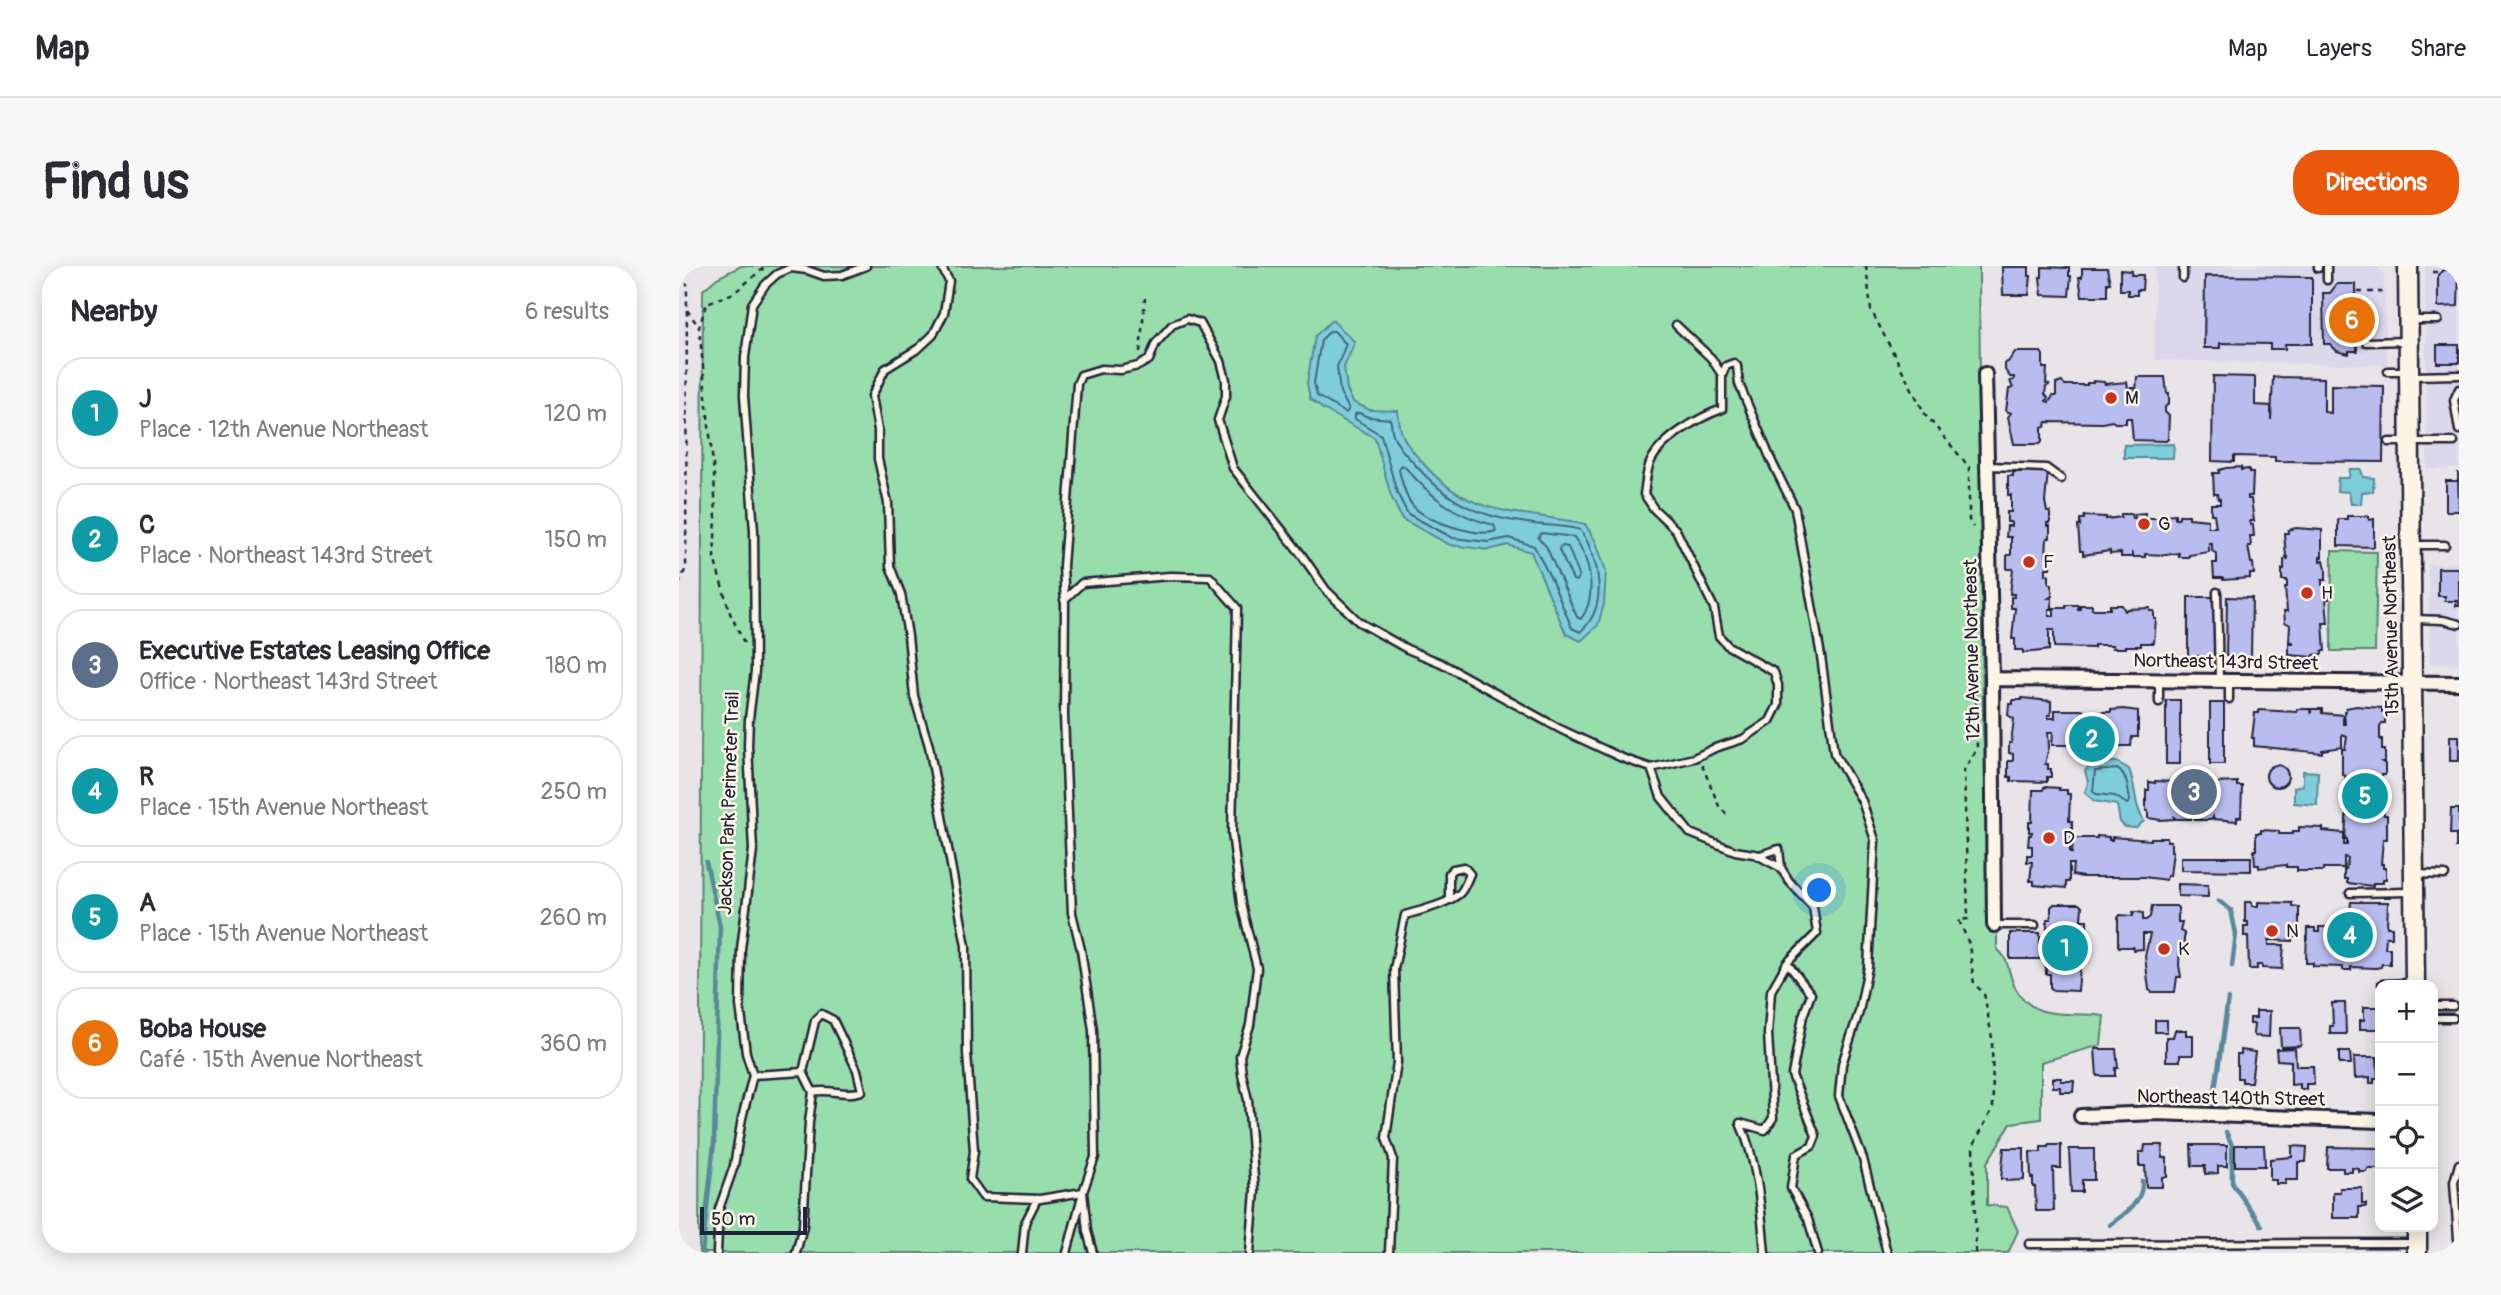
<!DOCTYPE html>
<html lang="en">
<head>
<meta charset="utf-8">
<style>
  :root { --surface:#fff; --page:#f7f7f7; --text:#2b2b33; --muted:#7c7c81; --line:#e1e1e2; --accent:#ea580c }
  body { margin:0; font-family:Pangolin,sans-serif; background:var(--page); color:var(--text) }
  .controls { position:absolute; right:21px; bottom:21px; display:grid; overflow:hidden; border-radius:14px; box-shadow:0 4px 18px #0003 }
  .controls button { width:63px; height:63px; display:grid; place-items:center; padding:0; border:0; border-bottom:2px solid var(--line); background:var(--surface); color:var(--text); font:35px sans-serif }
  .scale { position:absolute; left:21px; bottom:18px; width:107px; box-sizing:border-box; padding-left:7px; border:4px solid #22223b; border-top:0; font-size:19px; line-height:24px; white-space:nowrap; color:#22223b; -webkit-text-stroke:5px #fcf5e5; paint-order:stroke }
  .you { position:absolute; left:1141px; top:625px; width:24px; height:24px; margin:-18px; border:5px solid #fff; border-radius:50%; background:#1a73e8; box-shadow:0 0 0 10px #1a73e833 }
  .badge { display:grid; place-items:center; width:46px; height:46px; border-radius:50%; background:var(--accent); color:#fff; font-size:23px; font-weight:700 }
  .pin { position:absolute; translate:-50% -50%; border:4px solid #fff; box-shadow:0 2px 7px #0006 }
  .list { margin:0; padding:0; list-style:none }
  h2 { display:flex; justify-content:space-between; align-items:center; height:91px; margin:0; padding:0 28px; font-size:30px }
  h2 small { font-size:23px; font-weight:400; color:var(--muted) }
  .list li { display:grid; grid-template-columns:46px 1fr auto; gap:21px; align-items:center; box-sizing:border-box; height:112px; margin:0 14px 14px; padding:0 14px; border:2px solid var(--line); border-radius:28px }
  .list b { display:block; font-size:26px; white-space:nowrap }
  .list p { margin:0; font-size:23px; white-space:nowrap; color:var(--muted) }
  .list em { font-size:23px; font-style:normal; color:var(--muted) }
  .icon { flex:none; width:38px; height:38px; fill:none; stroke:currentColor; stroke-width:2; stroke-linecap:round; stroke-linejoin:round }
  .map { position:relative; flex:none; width:1780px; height:987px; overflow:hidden; border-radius:28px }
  header { display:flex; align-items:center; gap:42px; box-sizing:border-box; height:98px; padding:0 35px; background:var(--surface); border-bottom:2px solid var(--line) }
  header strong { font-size:33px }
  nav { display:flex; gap:38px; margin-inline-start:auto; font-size:24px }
  .intro { display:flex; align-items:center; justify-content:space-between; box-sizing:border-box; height:168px; padding:0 42px }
  h1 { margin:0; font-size:49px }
  .button { padding:18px 32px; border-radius:28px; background:var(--accent); color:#fff; font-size:24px; font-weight:700 }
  main { display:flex; gap:42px; padding:0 42px }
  aside { flex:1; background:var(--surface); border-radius:28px; box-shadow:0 4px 18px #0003 }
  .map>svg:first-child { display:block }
  .built { fill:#dad8ea }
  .green { fill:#98deac; stroke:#5d8074; stroke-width:2 }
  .water { fill:#7ecddb; stroke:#59899b; stroke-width:2 }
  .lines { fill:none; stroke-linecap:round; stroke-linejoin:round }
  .shore { stroke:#47667b; stroke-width:2 }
  .stream { stroke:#59899b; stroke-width:4.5 }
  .building { fill:#b9bcee; stroke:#22223b; stroke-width:2 }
  .lane-casing { stroke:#22223b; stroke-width:11 }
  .street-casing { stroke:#22223b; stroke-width:18 }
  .secondary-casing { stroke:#22223b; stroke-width:23 }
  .path { stroke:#22223b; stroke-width:2.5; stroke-dasharray:5 5; stroke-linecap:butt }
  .lane { stroke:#fcf5e5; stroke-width:6 }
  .street { stroke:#fcf5e5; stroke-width:12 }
  .secondary { stroke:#fcf5e5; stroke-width:18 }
  .poi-dot { fill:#c8321e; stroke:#fcf5e5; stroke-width:2.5 }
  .labels { text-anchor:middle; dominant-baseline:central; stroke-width:5; stroke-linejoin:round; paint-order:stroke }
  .poi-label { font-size:19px; fill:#22223b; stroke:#fcf5e5; text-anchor:start }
  .street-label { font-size:19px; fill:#22223b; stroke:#fcf5e5 }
</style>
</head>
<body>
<header>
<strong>Map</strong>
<nav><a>Map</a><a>Layers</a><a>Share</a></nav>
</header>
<div class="intro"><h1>Find us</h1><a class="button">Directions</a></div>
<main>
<aside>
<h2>Nearby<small>6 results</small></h2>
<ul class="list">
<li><span class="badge" style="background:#0f9aa8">1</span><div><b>J</b><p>Place · 12th Avenue Northeast</p></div><em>120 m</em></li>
<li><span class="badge" style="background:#0f9aa8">2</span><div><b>C</b><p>Place · Northeast 143rd Street</p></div><em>150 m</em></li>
<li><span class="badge" style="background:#5c6f8a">3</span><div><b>Executive Estates Leasing Office</b><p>Office · Northeast 143rd Street</p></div><em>180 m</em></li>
<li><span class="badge" style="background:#0f9aa8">4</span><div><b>R</b><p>Place · 15th Avenue Northeast</p></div><em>250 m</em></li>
<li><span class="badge" style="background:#0f9aa8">5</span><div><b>A</b><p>Place · 15th Avenue Northeast</p></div><em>260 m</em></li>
<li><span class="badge" style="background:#e8710a">6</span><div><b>Boba House</b><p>Café · 15th Avenue Northeast</p></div><em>360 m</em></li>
</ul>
</aside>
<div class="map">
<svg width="1780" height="987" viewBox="0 0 1780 987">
  <rect width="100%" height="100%" fill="#e8e4e8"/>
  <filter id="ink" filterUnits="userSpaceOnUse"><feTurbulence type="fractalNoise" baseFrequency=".0143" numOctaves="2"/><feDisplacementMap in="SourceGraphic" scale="14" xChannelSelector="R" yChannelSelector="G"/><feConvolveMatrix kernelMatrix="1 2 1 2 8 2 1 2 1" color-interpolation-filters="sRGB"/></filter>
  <g filter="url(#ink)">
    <path class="built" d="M1476,0H1698L1705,9L1708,99L1476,94Z
      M1746,0H1780V203H1748Z
      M1749,298H1780V398L1751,397Z"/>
    <path class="green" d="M62,0H1300L1304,464L1318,655V683C1329,691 1329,704 1334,717C1353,759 1389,744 1425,750L1422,779L1362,796V853L1332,857L1308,897V939L1328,941L1339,965L1329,987H20L24,24L38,12Z
      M1653,285L1698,286L1696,385H1652Z"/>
    <path class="water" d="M653,54L676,76L665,101L668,124L674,136L691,144L719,145C721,172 726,177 744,197C792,254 841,243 906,258L917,276L927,305L925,338L919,359L902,375L887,368L852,286L829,279L810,284L771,279L723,253L712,230L696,172L644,143L631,133L628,117L636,70Z
      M1495,178L1494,192H1445V179Z
      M1671,203H1682L1684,211L1695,212L1694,225L1683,226L1682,238H1672L1670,226L1658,225L1659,212H1670Z
      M1438,496L1450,503C1457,520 1455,540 1465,555L1457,562L1446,561L1441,556L1438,539L1415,535L1406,526L1409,516L1406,505C1413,495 1427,496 1438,496Z
      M1624,505L1639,506L1638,539L1615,537V521L1624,519Z"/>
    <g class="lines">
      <path class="shore" d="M651,65H655L667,78L658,101L661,126L670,143L667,147L638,130L635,117L642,74Z
        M680,147L689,151L711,153C713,158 712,164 714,168C717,178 726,188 733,195C767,235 796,250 848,257C866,260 884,259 902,264C920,294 931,340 901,366L893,362L872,313L855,280L830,272L809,276L774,272L729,248L718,227L702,169L676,153V148Z
        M722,199L725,200C752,231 775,250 815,259L817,265C799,272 747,255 734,240C726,231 723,215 720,204Z
        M862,267L895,271C911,292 919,330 902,353L898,351L867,280L859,272Z
        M884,280L889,281L900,309L898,315L894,314L880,284L881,281Z
        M1438,503C1449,509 1449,524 1451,535L1448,538L1436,530L1417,528L1414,525L1416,505Z"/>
      <path class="stream" d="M1540,635L1552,644L1557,668L1553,700
        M1534,838L1549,733
        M1547,866L1553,879V917L1583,960
        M1431,959C1446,948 1465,935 1463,915
        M23,987L35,877L41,660L27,596"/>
    </g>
    <path class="building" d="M1323,1H1350V10H1352L1350,29H1324Z
      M1363,1L1390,2V10H1392L1390,30L1363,29L1361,11H1363Z
      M1403,2H1428L1431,17H1428V30H1403L1400,11H1403Z
      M1441,4L1453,5L1452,9H1464L1463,24H1458V29H1449V24H1441Z
      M1764,4H1780L1779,40L1759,41V9Z
      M1526,10L1633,11V78H1606V83H1591V78L1541,77V82H1525Z
      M1658,18H1677L1678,85H1670V88L1658,85L1651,78H1645L1644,27H1651Z
      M1758,79H1780V97H1758Z
      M1336,86H1362L1364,89V102H1368L1367,118L1370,119L1367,121L1366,128L1369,132L1367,135L1370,136L1374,130H1377V118L1383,116L1386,119H1408V117H1414V115L1425,116L1426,118L1448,116L1449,122H1456L1457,126L1458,111H1486L1488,127H1490V138L1486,141V146L1490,150L1489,173L1487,175L1454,174L1452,152H1447V157H1436L1433,155L1423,157L1368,156L1366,161L1363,162V176L1361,178H1335L1329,151L1332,147L1327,145L1330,123L1334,122L1331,115L1335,114V111H1331L1326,104V97L1329,96Z
      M1534,110L1576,111V139L1592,140V154L1594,111L1645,112V146L1652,147V119L1705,120L1704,196L1596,195V191L1555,190V196L1533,195Z
      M1562,201V204L1570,203V207H1574L1573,230H1569V233H1572L1575,255H1571L1572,259H1574L1575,270H1571L1572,280H1569L1572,297H1574L1575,308H1571V312L1544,314V312H1535L1534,297H1538V288L1533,285V277H1530V286L1510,289V291H1500V287L1487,289L1466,288V291H1455L1453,288V291H1442V287L1431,288V285L1404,289V285H1401L1399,260H1401V253H1405V250L1427,251V253L1442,251V248H1452L1453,252H1456L1455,248L1466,247V252H1485V249L1496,248V252H1500V249H1510V252L1529,254V261H1537L1535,248H1532V238H1541V233H1539L1538,228H1535L1534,207H1540V204L1547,202Z
      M1342,204L1369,206L1366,236L1368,246H1371V257H1368V260H1371V272H1368L1367,290H1371V302H1367V309H1370V318H1373V330L1370,332H1373V343H1370V350H1375V342H1387V339H1399V343H1401V339H1413V343H1431V339H1443L1446,345L1448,343L1471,342V345H1475V353H1477L1475,377H1462V380H1447V382H1433L1434,379H1415V382L1375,381V364H1370V384L1344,387V384H1336V373H1333L1336,342H1332V331H1335V328H1331L1334,303H1328V289H1332V271H1327L1328,260H1332V256H1328V246H1332V229H1329V210H1334V206H1342Z
      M1779,206L1780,245H1767V215H1779Z
      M1668,250H1690V254L1695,253V281L1659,280V255L1660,253H1668Z
      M1617,262L1643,264V291H1641V295L1645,294L1647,303V314H1643V319L1650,323V333H1647L1649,357H1644L1646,385H1643V388L1635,389V391L1610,389V378H1614V376H1610L1611,359L1606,356L1605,345H1608L1606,321H1608V314H1603V303H1605V294L1609,293V291H1607L1605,267H1609V264Z
      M1759,302H1780V340H1777V335H1766V330H1759Z
      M1509,331H1535V391L1509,390Z
      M1548,331L1573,332L1572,391L1547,390Z
      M1343,432L1372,435V449H1369V452H1376V444H1404V446H1432V444L1444,443L1459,445V471H1453L1452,480H1416L1415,483H1404V480L1392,482V479H1373L1374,466H1369L1370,481L1366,498H1369V503H1372V511H1368V516L1332,515V511H1329V495H1334V488L1330,487V477H1332L1335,453L1329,449L1330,438H1334V434H1343Z
      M1487,434H1501V498H1487Z
      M1531,437H1545V498H1531Z
      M1677,440L1703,442V446H1706V457H1703L1701,461V473H1703V484H1706V496H1703L1706,498V509H1703L1700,523H1707V536H1703V539L1705,549H1708V573H1704L1702,598H1704V602H1707V613H1704V617H1694V620L1668,617V613H1665V603H1667L1669,592L1665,591V602H1644V605H1618V601H1607V599L1580,602V599H1576L1575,584H1577V567H1582V564L1600,565V568H1614V565H1620V561L1644,562V565L1665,567V579H1668V573H1666L1668,536H1664L1665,522H1667V519L1666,509H1663V483H1666L1668,471L1663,469V481L1643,484V487L1575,480V472H1573L1576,447H1580V444L1618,446V443H1630L1632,446V443H1643V447L1664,449V458H1666L1665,445H1667V442Z
      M1771,470H1780V495H1771Z
      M1587 510a11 11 0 1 1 22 0a11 11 0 1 1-22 0Z
      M1476,515L1495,516V519L1498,516H1512V519H1517V516H1533L1534,519L1535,517L1558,516V520H1563L1562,551H1558V555L1534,553V551L1532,554H1516V551H1512V553H1497L1495,551V553L1482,554L1469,552V545H1467V524H1470V516L1476,517Z
      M1365,521L1380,522V524H1388V528H1391L1390,555H1393V565L1391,564V587H1393L1394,572H1418V570L1430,571V574H1433V571L1472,574V572H1488V575H1492V585H1494L1491,610H1488L1487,614L1465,611H1403L1393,609L1394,598H1390V616H1387V622L1355,619V615H1351L1353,596H1348V589H1353V580H1349L1350,569H1352L1353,566H1350V556H1353L1354,524H1364Z
      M1772,543H1780V581H1777V568H1771Z
      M1502,591H1572V605L1502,604Z
      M1499,618L1529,619V631L1499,630Z
      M1566,636H1573V640H1579V636L1613,637V640L1620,641V671H1613V675L1590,674V679H1605L1603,703L1583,702V699H1578V703H1570L1569,670H1565V660H1569V656H1566Z
      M1672,636H1709L1708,661H1713V671H1707L1706,682H1711V698H1703L1702,701L1697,702L1672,701V704H1664V701L1634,700V697H1627L1628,662H1636V666H1640V661H1651V663L1674,662V664H1686V661L1675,660V657H1670Z
      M1375,638H1400L1403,641L1402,654H1408V677H1403V693H1399L1398,697V701H1401L1399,725L1374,724L1371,721V708H1367L1366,685H1368V679H1370L1369,670L1371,662H1368V653H1372V641Z
      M1473,640H1497L1499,642V656H1503L1501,665L1505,667V679H1501L1500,699L1502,711H1498L1496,726H1473L1470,724L1466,690L1471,668H1464V683L1454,684V681H1440L1439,679V652L1441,649L1454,650V646H1459L1464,647V654H1467L1471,651Z
      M1331,667H1361V693H1331Z
      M1653,737H1666L1667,768H1651V760H1654Z
      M1685,741H1701V763H1681V754H1685Z
      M1577,745H1591L1590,771L1576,770L1574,768L1575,758H1571V752H1577Z
      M1476,754H1488V766H1476Z
      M1601,762H1621L1622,780L1602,781Z
      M1496,764H1507V769H1514V789H1501V795H1487V771H1494Z
      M1616,782L1617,800H1634L1635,818H1627V823H1621V818L1612,819V795L1598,794L1597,783Z
      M1416,783H1437L1439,802H1436V810H1418Z
      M1562,784L1576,786L1572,816H1563V812H1558V788H1562Z
      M1660,786H1671L1672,798H1660Z
      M1675,791H1698L1699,812H1695V817H1691V811L1676,812Z
      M1374,812H1382V815H1395L1394,826H1381V821H1374Z
      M1369,879H1382V902H1374L1375,945H1357L1356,921H1354V912H1352L1351,886H1362V881H1369Z
      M1466,879H1484L1483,892H1488V911H1483V921H1467L1466,900H1460V886H1465Z
      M1512,879H1548V900H1539V907L1526,908V900H1513Z
      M1556,879H1585L1586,900H1556Z
      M1613,880L1628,881L1627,896H1619V914H1607V918H1597V914H1591V893L1613,891Z
      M1649,881L1701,882V903H1689L1688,906H1680V903L1673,902V906H1664V902H1648Z
      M1325,882H1345V914L1327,915V913H1322Z
      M1390,883H1415V914H1403V926H1392Z
      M1661,922H1683V938H1687V941H1680V952H1654V926H1661Z"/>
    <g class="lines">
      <defs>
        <path id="lane" d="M262,0L270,15L265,47L254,69L240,82L206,103L193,130L199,164V193L209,237L211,300L222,328L229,370L235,430L250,480L287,680L288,787L295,885L291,913L304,931L361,933L404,926L416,891L414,764L402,684L393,647L385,450L386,338L384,300L398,118L402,109L422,103L442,104L459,100L470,94L477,77L493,59L508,53L521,57L542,95L547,114V130L539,154L554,202L622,288L647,324L680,356L728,383L762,397L881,463L943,492L972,502L1015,492L1036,482L1064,473L1091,455L1099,439V419L1095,406L1049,380L1040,370L1035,342L997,264L975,243L965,228C967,218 967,204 972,195C983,172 1021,151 1043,143V109L1047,100L1055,97L1058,100L1060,118L1093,196L1116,243L1142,390L1155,487L1183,535L1196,574L1189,701L1180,746L1163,798L1160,830L1184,893L1208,987
          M1639,0V2
          M1648,0V14
          M1504,12V0
          M1732,54H1759
          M997,59L1032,92L1043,109
          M1687,76L1727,75
          M1709,105H1728
          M1733,110L1780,109
          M1780,123L1775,134L1780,164
          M1710,176H1775
          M1308,200L1367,202L1382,213
          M1734,279H1766
          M1538,326L1540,414
          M385,334L403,317L491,310L531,311L558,342L553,567L562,638L578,702L571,759L561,790L563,808L569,834L576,925L571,987
          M1735,353L1764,354L1780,358
          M1480,415V436
          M1550,433V416
          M972,502L982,531L1011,567L1056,585L1081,589L1100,583L1102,602
          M1076,588L1102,602L1110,615L1134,641L1138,667L1108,697L1092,725L1089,768L1094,852L1086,864L1061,857C1079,897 1082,943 1086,987
          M1737,608L1766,609
          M1671,627L1732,626
          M1315,659H1356
          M1108,697L1132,728L1124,750L1113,809L1137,870L1133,880L1117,889L1112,922L1129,953L1139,987
          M1703,718L1734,717
          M1754,740H1774
          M1754,752H1774
          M74,809L124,806L136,755L142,748L154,754L178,804L183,825C167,831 151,822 134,826
          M1350,978L1736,977
          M38,987L40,943L55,900L63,852L74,809L67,787L61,739L62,683L74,584L69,480L70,453L76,405L75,265L65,130L66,91L73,38L86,19L98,8L112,2L128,4L145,10L163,9L187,0
          M117,987L124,960L130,856L134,826L124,806
          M343,987L346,957L358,933
          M388,987L404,926L408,965L414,987
          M710,987L714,892L707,872L718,796L715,703L726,649C743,644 766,639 780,628C785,624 788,614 791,608L785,601L774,603L770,607V633
          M1780,987L1775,916L1780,898"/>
        <path id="street" d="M1306,108L1313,413L1315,659
          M1313,413L1780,417
          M1402,850L1477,847L1701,855"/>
        <path id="secondary" d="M1729,0L1736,719
          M1738,961V987"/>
      </defs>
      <use href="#lane" class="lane-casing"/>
      <use href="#street" class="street-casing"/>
      <use href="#secondary" class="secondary-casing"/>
      <path class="path" d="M1187,0L1192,44L1246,148L1290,201V254L1294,261
        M1753,6H1761
        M1679,26H1703
        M8,44L20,61
        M461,86L466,32
        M0,318L7,302L8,17
        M65,377L51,347L35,292L37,252L35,209L20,61L28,37L55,27L87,0
        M1295,379L1289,412L1297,426L1298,483L1285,504L1289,653L1280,654L1290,678L1295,718L1305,727L1313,772L1314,842L1294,880L1297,987
        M1023,499L1040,540L1050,551"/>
      <use href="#lane" class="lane"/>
      <use href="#street" class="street"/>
      <use href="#secondary" class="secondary"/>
    </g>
  </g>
  <g class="poi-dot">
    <circle cx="1432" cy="132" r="7"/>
    <circle cx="1465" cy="258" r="7"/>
    <circle cx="1350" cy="296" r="7"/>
    <circle cx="1628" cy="327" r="7"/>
    <circle cx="1370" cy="572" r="7"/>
    <circle cx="1593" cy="665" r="7"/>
    <circle cx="1485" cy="683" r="7"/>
  </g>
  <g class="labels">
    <g class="poi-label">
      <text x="1446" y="132">M</text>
      <text x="1479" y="258">G</text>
      <text x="1364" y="296">F</text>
      <text x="1642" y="327">H</text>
      <text x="1384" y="572">D</text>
      <text x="1607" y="665">N</text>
      <text x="1499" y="683">K</text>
    </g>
    <g class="street-label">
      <text transform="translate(1712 360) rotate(-91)">15th Avenue Northeast</text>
      <text transform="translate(1293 384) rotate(-91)">12th Avenue Northeast</text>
      <text transform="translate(1547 396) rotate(1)">Northeast 143rd Street</text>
      <text transform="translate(50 537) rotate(-88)">Jackson Park Perimeter Trail</text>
      <text transform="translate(1552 832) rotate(1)">Northeast 140th Street</text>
    </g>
  </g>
</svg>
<div class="controls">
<button>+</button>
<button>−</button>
<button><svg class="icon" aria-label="locate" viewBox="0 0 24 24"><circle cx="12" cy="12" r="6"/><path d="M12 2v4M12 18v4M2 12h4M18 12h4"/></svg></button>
<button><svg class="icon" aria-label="layers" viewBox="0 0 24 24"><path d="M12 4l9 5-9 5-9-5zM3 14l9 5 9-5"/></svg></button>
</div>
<div class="scale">50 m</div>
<div class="you"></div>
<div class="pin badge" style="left:1386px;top:682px;background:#0f9aa8">1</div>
<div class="pin badge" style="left:1413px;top:473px;background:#0f9aa8">2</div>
<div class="pin badge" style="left:1515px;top:526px;background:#5c6f8a">3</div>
<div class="pin badge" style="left:1671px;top:669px;background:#0f9aa8">4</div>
<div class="pin badge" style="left:1686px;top:530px;background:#0f9aa8">5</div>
<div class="pin badge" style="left:1673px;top:54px;background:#e8710a">6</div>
</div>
</main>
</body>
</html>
